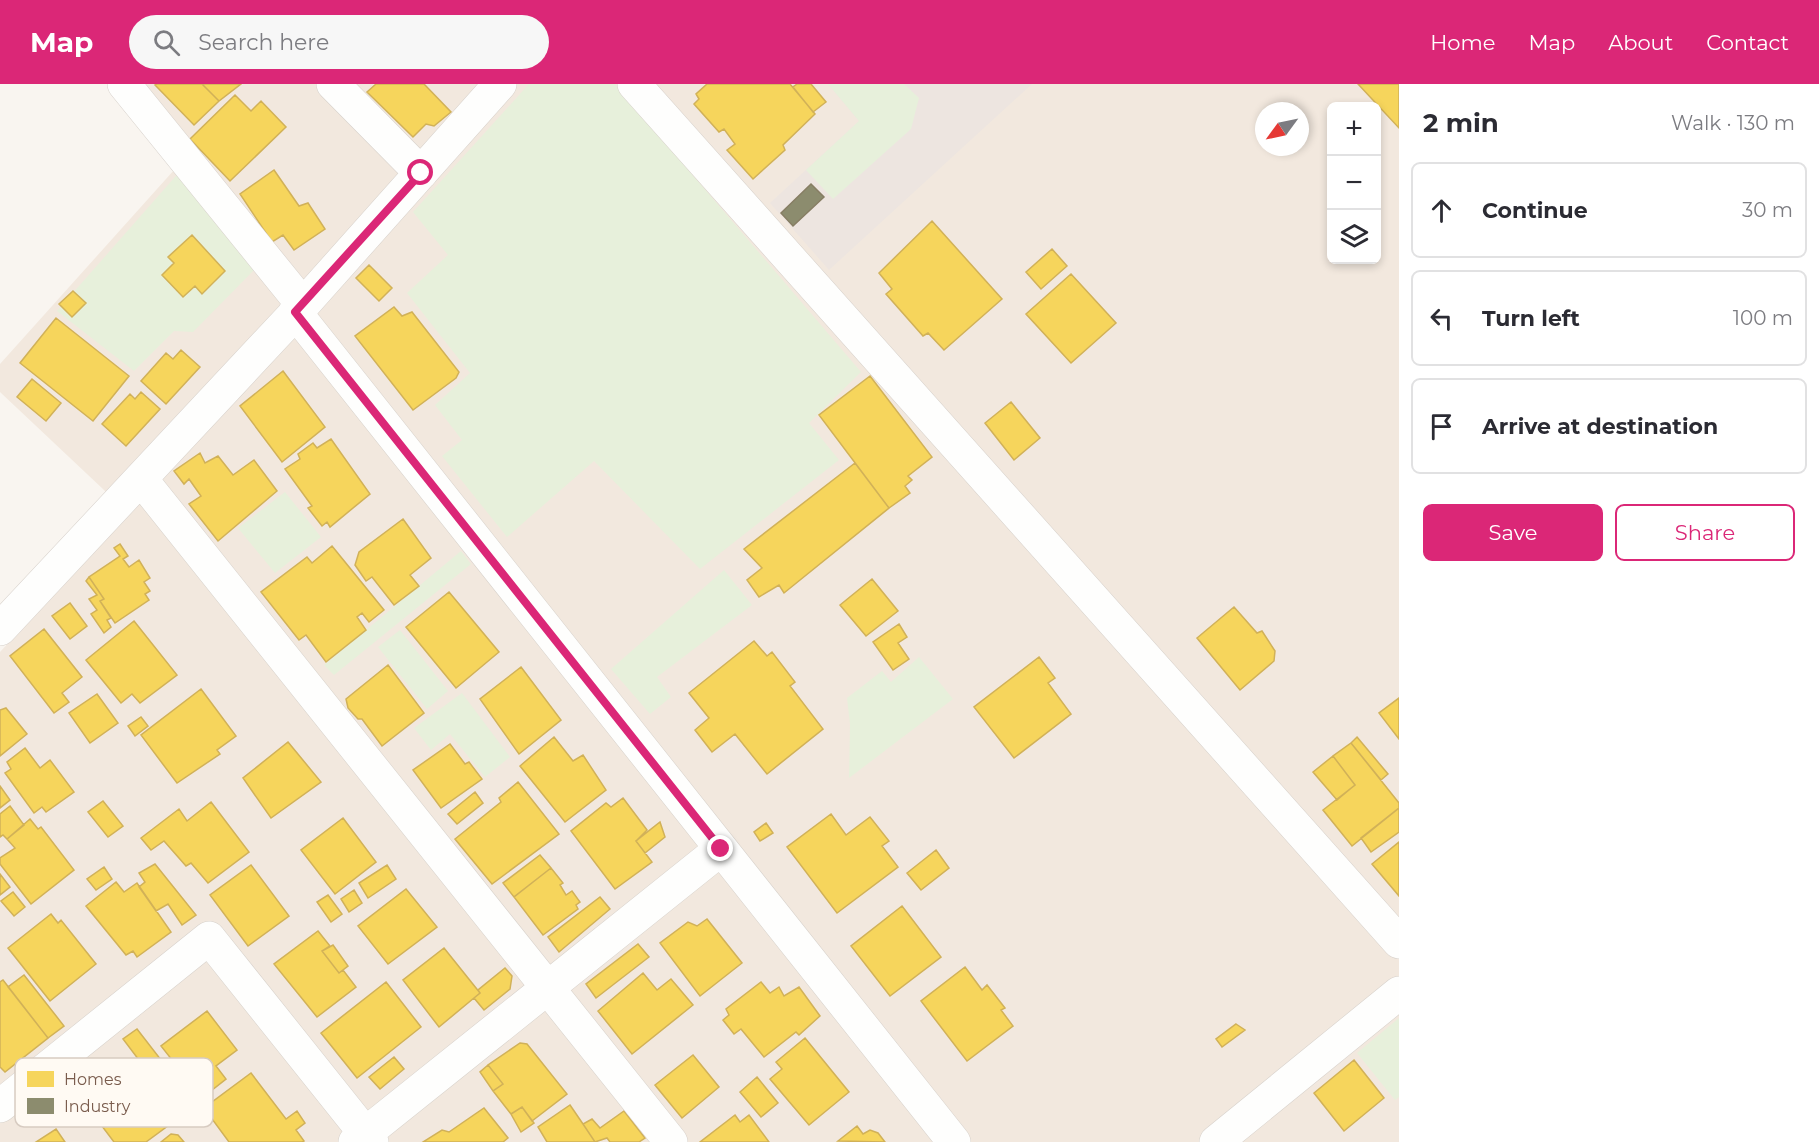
<!DOCTYPE html>
<html lang="en">
<head>
<meta charset="utf-8">
<style>
  :root { --surface:#fff; --page:#f7f7f7; --text:#2b2b33; --muted:#7c7c81; --line:#e1e1e2; --accent:#db2777 }
  body { margin:0; font-family:Montserrat,sans-serif; background:var(--page); color:var(--text) }
  .controls { position:absolute; right:18px; top:18px; display:grid; overflow:hidden; border-radius:9px; box-shadow:0 3px 9px #0003 }
  .controls button { width:54px; height:54px; display:grid; place-items:center; padding:0; border:0; border-bottom:2px solid var(--line); background:var(--surface); color:var(--text); font:30px sans-serif }
  .compass { position:absolute; left:1255px; top:18px; width:54px; height:54px; border-radius:50%; background:var(--surface); box-shadow:0 3px 9px #0003; rotate:237deg }
  .stop { position:absolute; width:18px; height:18px; margin:-14px; border:4px solid #db2777; border-radius:50%; background:#fff }
  .stop.end { background:#db2777; border-color:#fff; box-shadow:0 2px 6px #0008 }
  .list { margin:0; padding:0; list-style:none }
  h2 { display:flex; justify-content:space-between; align-items:center; height:78px; margin:0; padding:0 24px; font-size:26px }
  h2 small { font-size:20px; font-weight:400; color:var(--muted) }
  .list li { display:grid; grid-template-columns:39px 1fr auto; gap:18px; align-items:center; box-sizing:border-box; height:96px; margin:0 12px 12px; padding:0 12px; border:2px solid var(--line); border-radius:9px }
  .list b { display:block; font-size:22px; white-space:nowrap }
  .list em { font-size:20px; font-style:normal; color:var(--muted) }
  .actions { display:flex; gap:12px; padding:18px 24px }
  .actions a { flex:1; padding:14px 0; border:2px solid var(--accent); border-radius:9px; text-align:center; font-size:21px; color:var(--accent) }
  .actions .main { background:var(--accent); color:#fff }
  .icon { flex:none; width:33px; height:33px; fill:none; stroke:currentColor; stroke-width:2; stroke-linecap:round; stroke-linejoin:round }
  .map { position:relative; flex:none; width:1399px; height:1058px; overflow:hidden }
  header { display:flex; align-items:center; gap:36px; box-sizing:border-box; height:84px; padding:0 30px; background:var(--accent); color:#fff }
  header strong { font-size:28px }
  nav { display:flex; gap:33px; margin-inline-start:auto; font-size:21px }
  .search { width:420px; height:54px; background:var(--page); display:flex; align-items:center; gap:15px; box-sizing:border-box; padding:0 21px; border-radius:33px; color:var(--muted); font-size:22px }
  main { display:flex }
  aside { flex:1; background:var(--surface) }
  .map>svg:first-child { display:block }
  .residential { fill:#f2e8de; fill-rule:evenodd }
  .industrial { fill:#ede5e0 }
  .green { fill:#e7f0db }
  .homes { fill:#f6d55c; stroke:#d1b158; stroke-width:1.5 }
  .industry { fill:#8c8c6e; stroke:#877e64; stroke-width:1.5 }
  .lines { fill:none; stroke-linecap:round; stroke-linejoin:round }
  .minor-casing { stroke:#d7d1cb; stroke-width:34 }
  .minor { stroke:#fefefd; stroke-width:33 }
  .route { stroke:#db2777; stroke-width:8 }
  .key { fill:#fffaf3; stroke:#d7cbc1; stroke-width:1.5 }
  .key-label { font-size:16px; fill:#7a5c4d }
</style>
</head>
<body>
<header>
<strong>Map</strong>
<div class="search"><svg class="icon" aria-label="search" viewBox="0 0 24 24"><circle cx="10" cy="10" r="6"/><path d="M15 15l6 6"/></svg>Search here</div>
<nav><a>Home</a><a>Map</a><a>About</a><a>Contact</a></nav>
</header>
<main>
<div class="map">
<svg width="1399" height="1058" viewBox="0 0 1399 1058">
  <rect width="100%" height="100%" fill="#f9f5f0"/>
  <path class="residential" d="M134,0H1399V1058H0V568L127,431L104,406L0,308V280L192,66ZM1332,22H1376V176H1332ZM1264,27H1300V63H1264Z"/>
  <path class="industrial" d="M828,0H1032L829,186L770,119L859,37Z"/>
  <path class="green" d="M529,0H615L861,288L809,339L839,376L700,485L594,377L507,453L442,372L462,356L435,321L470,289L407,209L448,171L413,128Z
    M828,0H904L919,14L911,45L833,115L806,86L859,37Z
    M182,85L260,180L193,248L174,247L134,287L57,227Z
    M285,408L321,453L275,489L238,444Z
    M461,467L471,480L334,591L324,581Z
    M724,486L752,521L657,593L671,613L650,630L611,585Z
    M400,546L448,607L427,625L378,563Z
    M919,573L953,615L849,694L850,640L847,614L882,587L891,598Z
    M462,609L510,673L485,693L450,650L431,666L414,644Z
    M1399,934V1013L1395,1016L1357,969Z"/>
  <path class="homes" d="M157,0H202L219,17L194,41L155,1Z
    M202,0H241L219,17Z
    M376,0H424L451,28L434,42L426,40L413,53L367,8Z
    M707,0H790L815,30L783,61L785,66L753,95L727,66L735,60L724,45L719,48L694,20L699,15L696,10Z
    M797,0H811L826,18L813,28L793,3Z
    M1358,0H1399V44Z
    M235,11L251,27L261,17L286,43L230,97L190,55Z
    M274,86L299,122L308,119L325,145L294,166L283,151L272,158L240,110Z
    M932,137L1002,215L944,266L928,249L923,252L886,210L892,205L879,189Z
    M192,151L225,187L202,210L195,202L183,213L162,191L174,179L168,173Z
    M1052,165L1067,182L1041,205L1026,188Z
    M369,181L392,204L379,217L356,194Z
    M1071,190L1116,239L1071,279L1026,230Z
    M73,207L86,219L72,233L59,220Z
    M394,223L402,232L412,228L459,288L456,294L413,326L355,252Z
    M56,234L129,292L93,337L20,279Z
    M181,266L200,283L166,320L141,297L166,269L173,275Z
    M283,287L325,343L282,378L240,322Z
    M870,292L932,373L908,392L912,396L905,402L910,409L889,424L819,331Z
    M32,295L61,319L46,337L17,313Z
    M141,308L160,325L126,362L102,340L130,310L135,315Z
    M1011,318L1040,354L1014,376L985,339Z
    M331,355L370,410L330,443L327,438L322,442L308,424L312,422L285,385L300,375L298,370L313,359L317,364Z
    M200,369L205,379L218,372L233,391L254,376L277,407L218,457L189,420L201,412L189,395L184,400L174,387Z
    M855,379L889,424L784,509L779,501L759,513L747,496L762,484L744,465Z
    M403,435L431,474L410,491L419,502L394,521L372,493L366,497L355,481L359,468Z
    M120,460L128,472L123,475L129,483L139,476L150,494L144,498L150,507L145,510L149,516L115,539L100,517L104,515L89,493L120,472L114,464Z
    M332,462L384,526L369,538L362,529L357,533L366,546L326,578L306,551L299,556L261,508L307,473L312,479Z
    M89,493L104,515L100,517L111,534L107,536L111,543L104,549L91,530L97,526L89,515L97,511L86,497Z
    M872,495L898,527L866,552L840,521Z
    M449,508L499,568L456,604L406,543Z
    M70,519L87,542L70,555L52,532Z
    M1234,523L1257,549L1262,547L1275,567L1274,577L1240,606L1197,554Z
    M134,537L177,591L140,619L132,610L121,619L86,576Z
    M899,540L907,553L898,559L909,575L893,586L873,558Z
    M44,545L82,593L62,609L69,618L54,629L10,572Z
    M754,557L767,572L772,568L795,598L790,602L823,645L767,690L735,650L712,668L695,646L709,634L689,609Z
    M1039,573L1055,594L1048,599L1071,630L1014,674L974,623Z
    M388,581L424,629L382,662L362,635H358L348,624L346,615Z
    M521,583L561,636L519,670L480,615Z
    M201,605L236,652L217,666L220,670L177,699L141,651Z
    M97,610L118,639L90,659L69,629Z
    M1399,614V655L1379,629Z
    M6,624L27,650L0,672V626Z
    M141,633L148,642L135,652L128,642Z
    M554,653L573,677L583,671L606,706L565,738L520,682Z
    M1357,653L1388,690L1381,696L1351,659Z
    M288,658L321,698L271,734L243,694Z
    M1351,659L1399,719V724L1352,762L1323,726L1355,701L1333,672Z
    M450,660L465,680L469,678L482,695L441,724L413,686Z
    M25,664L40,684L50,676L74,708L46,728L42,723L34,729L5,689L11,685L7,678Z
    M1333,672L1355,701L1337,716L1313,688Z
    M518,698L559,750L492,800L455,755L501,718L499,714Z
    M0,702L10,716L0,724Z
    M475,708L483,719L457,740L448,730Z
    M623,714L647,746L636,757L652,778L615,805L571,747L606,719L611,723Z
    M103,717L123,742L108,753L88,728Z
    M211,718L249,768L208,799L191,779L186,782L164,757L151,766L141,754L179,725L187,737Z
    M10,722L24,741L7,755L3,751L0,753V730Z
    M1399,724V748L1371,768L1361,754Z
    M831,730L846,751L870,733L889,757L882,762L898,783L837,829L787,763Z
    M343,734L376,778L335,810L301,766Z
    M30,735L38,745L41,743L74,786L31,820L0,780V774L15,764L7,755Z
    M660,738L665,753L645,769L636,757Z
    M766,739L773,749L760,757L754,748Z
    M1399,758V812L1372,780Z
    M936,766L949,784L921,806L907,789Z
    M540,771L551,784L514,813L503,799Z
    M155,780L196,831L182,841L168,820L156,827L139,803L145,798L139,789Z
    M251,781L289,832L248,862L210,811Z
    M387,781L396,795L368,814L359,799Z
    M104,783L112,795L96,806L87,795Z
    M551,784L563,799L560,801L566,811L572,807L580,818L576,821L578,825L543,851L514,813Z
    M0,790L10,803L0,811Z
    M116,798L124,808L137,799L171,848L137,873L133,867L126,871L86,822Z
    M406,805L437,843L388,880L358,842Z
    M354,806L362,819L349,828L341,815Z
    M13,808L25,823L14,832L1,817Z
    M328,811L342,830L331,838L317,818Z
    M600,813L610,825L559,868L548,853Z
    M902,822L941,873L890,912L851,862Z
    M51,830L58,839L61,836L96,880L50,917L8,864Z
    M707,835L742,879L700,912L660,859L688,838L697,842Z
    M318,847L330,862L322,867L339,889L343,886L356,903L317,933L274,880Z
    M638,860L649,873L596,914L586,900Z
    M333,861L348,882L339,889L322,867Z
    M444,864L480,909L439,943L403,896Z
    M965,883L982,906L987,901L1005,924L1001,926L1013,942L967,977L921,917Z
    M505,884L512,892L510,905L484,926L474,914L480,909L478,906Z
    M643,889L657,906L671,895L693,921L632,970L598,927Z
    M24,891L64,942L48,954L8,903Z
    M3,896L48,954L5,988L0,983V898Z
    M386,898L421,943L357,994L321,949Z
    M761,898L770,909L779,903L784,912L799,903L820,932L799,951L796,948L764,973L741,945L734,950L723,936L729,931L726,925Z
    M207,927L237,966L216,982L226,995L202,1014L161,962Z
    M1236,940L1245,946L1222,963L1216,955Z
    M137,945L165,981L151,992L123,955Z
    M805,954L849,1008L809,1041L770,995L782,985L776,978Z
    M520,959L527,960L567,1010L532,1037L522,1023L511,1030L493,1007L503,1000L488,981Z
    M693,971L719,1003L682,1034L655,1001Z
    M394,973L404,985L380,1005L369,993Z
    M1354,976L1384,1014L1344,1047L1314,1009Z
    M488,981L503,1000L493,1007L480,988Z
    M130,989L169,1041L146,1058H114L86,1021Z
    M251,989L286,1035L297,1027L305,1039L296,1046L304,1057L302,1058H229L204,1024Z
    M757,993L778,1019L761,1033L740,1008Z
    M570,1021L583,1040L595,1058H547L538,1043Z
    M522,1023L534,1039L521,1048L511,1030Z
    M484,1024L508,1054L503,1058H423L442,1046L449,1048Z
    M624,1027L645,1054L639,1058H610L607,1054L595,1058L583,1040L592,1035L600,1044Z
    M735,1031L740,1038L749,1031L769,1058H700Z
    M857,1042L863,1050L870,1046L878,1049L885,1058L838,1057Z
    M56,1045L65,1058H36Z
    M171,1050L178,1051L184,1058H161Z"/>
  <path class="industry" d="M811,100L824,113L793,142L781,129Z"/>
  <g class="lines">
    <defs>
      <path id="minor" d="M124,0L303,221
        M333,0L421,89
        M634,0L1399,858
        M295,228L954,1058
        M141,395L671,1058
        M0,545L303,221L500,0
        M0,1022L209,854L372,1058
        M355,1058L721,765
        M1216,1058L1399,909"/>
    </defs>
    <use href="#minor" class="minor-casing"/>
    <use href="#minor" class="minor"/>
  </g>
  <g class="lines">
    <path class="route" d="M421,89L295,228L721,765"/>
  </g>
  <rect x="15" y="974" width="198" height="69" rx="9" class="key"/>
  <rect x="27" y="987" width="27" height="16" fill="#f6d55c"/>
  <rect x="27" y="1014" width="27" height="16" fill="#8c8c6e"/>
  <g class="key-label">
    <text x="64" y="1001">Homes</text>
    <text x="64" y="1028">Industry</text>
  </g>
</svg>
<div class="controls">
<button>+</button>
<button>−</button>
<button><svg class="icon" aria-label="layers" viewBox="0 0 24 24"><path d="M12 4l9 5-9 5-9-5zM3 14l9 5 9-5"/></svg></button>
</div>
<svg class="compass" viewBox="-18 -18 36 36"><path d="M0-13l5 13h-10z" fill="#e53935"/><path d="M0 13l5-13h-10z" fill="#7c7c81"/></svg>
<div class="stop" style="left:421px;top:89px"></div>
<div class="stop end" style="left:721px;top:765px"></div>
</div>
<aside>
<h2>2 min<small>Walk · 130 m</small></h2>
<ul class="list">
<li><svg class="icon" aria-label="ahead" viewBox="0 0 24 24"><path d="M12 20V5M6 11l6-6 6 6"/></svg><div><b>Continue</b></div><em>30 m</em></li>
<li><svg class="icon" aria-label="left" viewBox="0 0 24 24"><path d="M17 20v-9H6M10 6l-5 5 5 5"/></svg><div><b>Turn left</b></div><em>100 m</em></li>
<li><svg class="icon" aria-label="arrive" viewBox="0 0 24 24"><path d="M6 21V4h12l-3 4 3 4H6"/></svg><div><b>Arrive at destination</b></div></li>
</ul>
<div class="actions"><a class="main">Save</a><a>Share</a></div>
</aside>
</main>
</body>
</html>
